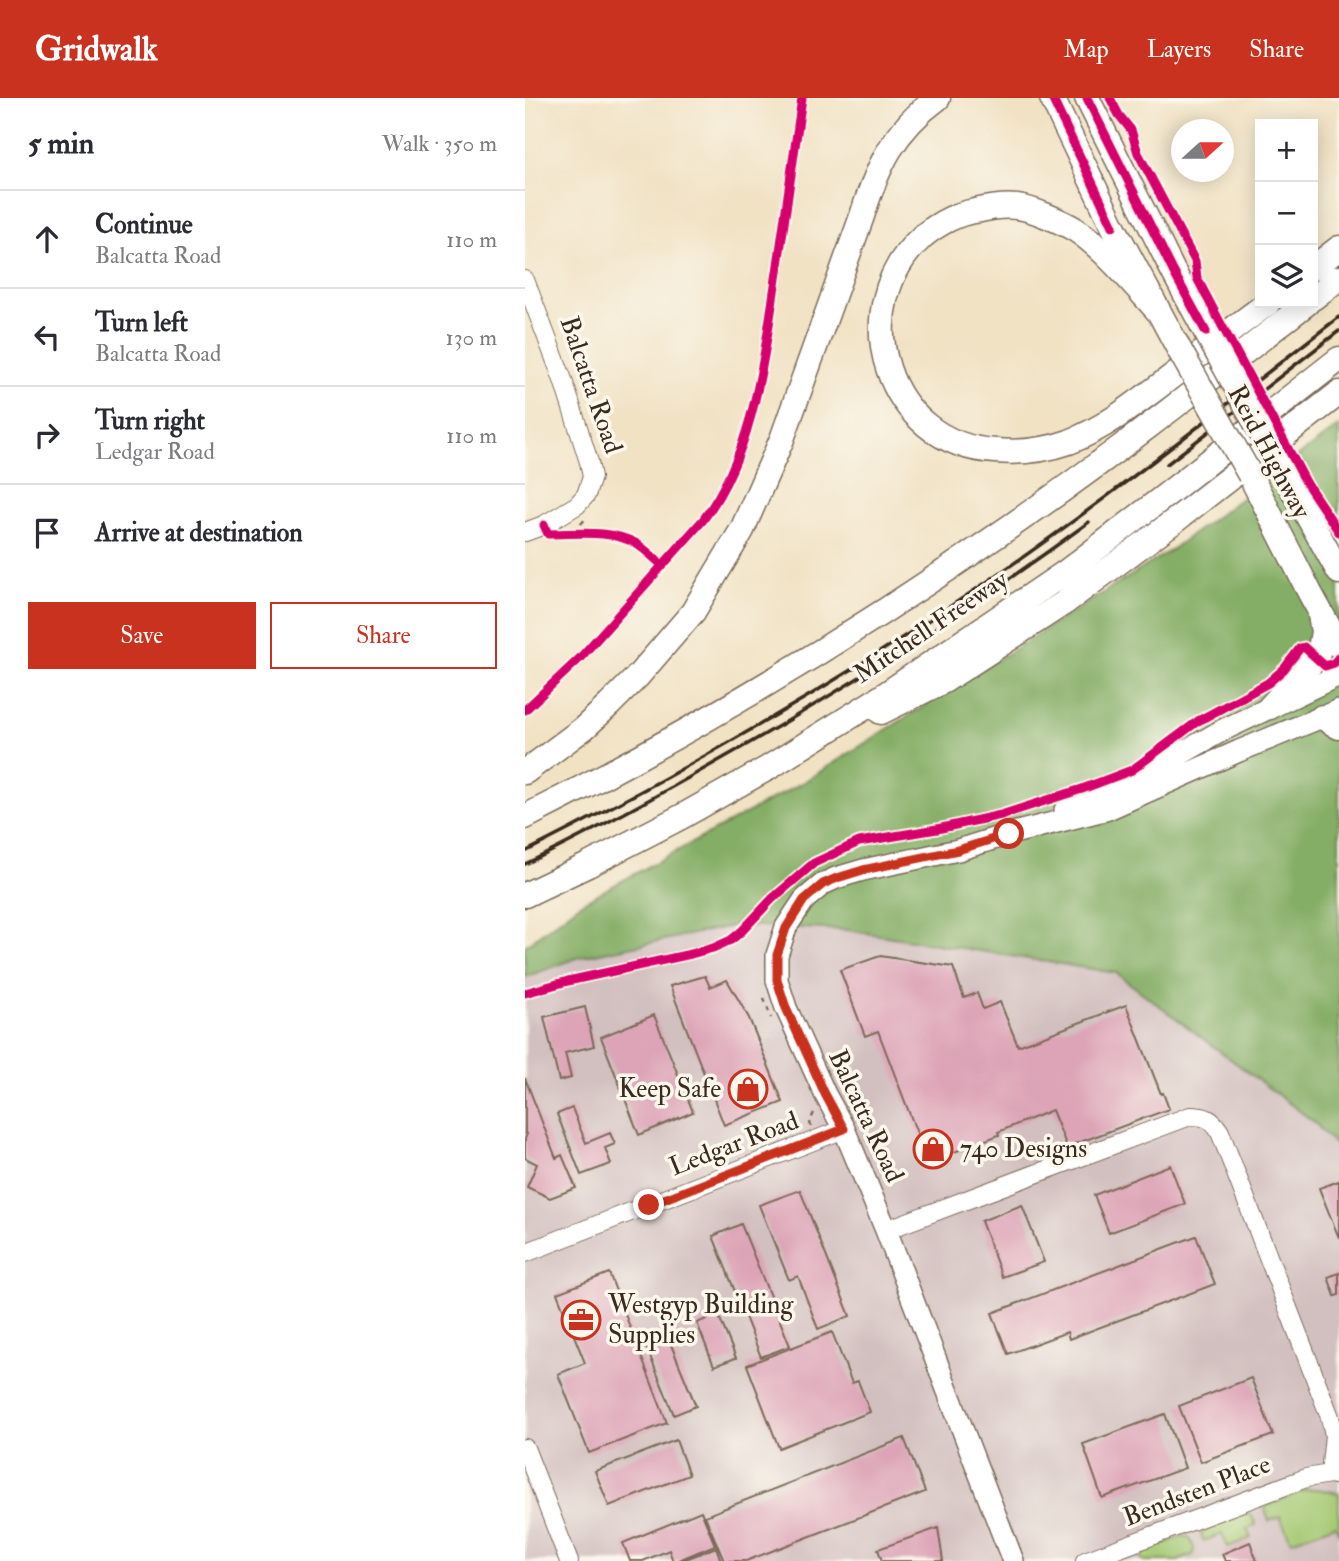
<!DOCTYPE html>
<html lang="en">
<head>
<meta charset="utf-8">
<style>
  :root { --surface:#fff; --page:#f2f2f3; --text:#2b2b33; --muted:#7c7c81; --line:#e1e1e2; --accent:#c8321e }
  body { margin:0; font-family:"IM FELL Double Pica",serif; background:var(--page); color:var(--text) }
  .controls { position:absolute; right:21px; top:21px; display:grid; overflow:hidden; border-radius:0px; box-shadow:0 4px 18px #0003 }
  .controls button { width:63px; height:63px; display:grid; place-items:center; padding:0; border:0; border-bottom:2px solid var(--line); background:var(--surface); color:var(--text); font:35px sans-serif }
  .compass { position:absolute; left:646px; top:21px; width:63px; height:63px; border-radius:50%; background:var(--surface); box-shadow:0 4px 18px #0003; rotate:69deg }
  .stop { position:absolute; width:21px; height:21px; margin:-16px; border:5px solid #c8321e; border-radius:50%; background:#fff }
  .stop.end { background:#c8321e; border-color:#fff; box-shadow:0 2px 7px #0008 }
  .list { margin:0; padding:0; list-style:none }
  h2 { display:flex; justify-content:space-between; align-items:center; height:91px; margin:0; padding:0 28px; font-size:30px }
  h2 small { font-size:23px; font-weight:400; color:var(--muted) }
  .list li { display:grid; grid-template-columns:46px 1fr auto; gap:21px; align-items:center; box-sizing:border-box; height:98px; padding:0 28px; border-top:2px solid var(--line) }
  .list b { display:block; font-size:26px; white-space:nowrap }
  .list p { margin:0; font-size:23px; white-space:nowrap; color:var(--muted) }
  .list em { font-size:23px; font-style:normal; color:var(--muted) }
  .actions { display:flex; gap:14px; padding:21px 28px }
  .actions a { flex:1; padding:16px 0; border:2px solid var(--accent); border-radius:0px; text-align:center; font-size:24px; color:var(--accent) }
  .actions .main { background:var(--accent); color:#fff }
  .icon { flex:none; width:38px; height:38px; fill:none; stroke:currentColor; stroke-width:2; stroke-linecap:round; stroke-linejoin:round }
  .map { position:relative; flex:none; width:814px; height:1463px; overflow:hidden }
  header { display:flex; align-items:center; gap:42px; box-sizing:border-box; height:98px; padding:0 35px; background:var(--accent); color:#fff }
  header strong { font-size:33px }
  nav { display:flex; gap:38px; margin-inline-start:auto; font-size:24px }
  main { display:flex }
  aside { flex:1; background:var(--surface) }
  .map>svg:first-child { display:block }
  .industrial { fill:#d2bfbf }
  .green { fill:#a5c973; stroke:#707a48; stroke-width:2 }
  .forest { fill:#84ad65; stroke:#606c42; stroke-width:2 }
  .building { fill:#dda4b7 }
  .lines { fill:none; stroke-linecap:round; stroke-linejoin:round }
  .minor-casing { stroke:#7b6a58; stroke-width:20 }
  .major-casing { stroke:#7b6a58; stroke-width:24 }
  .highway-casing { stroke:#7b6a58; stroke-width:27 }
  .path { stroke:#7b6a58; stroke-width:2.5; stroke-dasharray:5 5; stroke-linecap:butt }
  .minor { stroke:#fff; stroke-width:18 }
  .major { stroke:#fff; stroke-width:21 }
  .highway { stroke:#fff; stroke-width:24 }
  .rail { stroke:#3b2a1e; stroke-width:3.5 }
  .highway-bridge-casing { stroke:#7b6a58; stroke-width:27; stroke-linecap:butt }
  .highway-bridge { stroke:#fff; stroke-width:24 }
  .cycleway-casing { stroke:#fbf7ec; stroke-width:13 }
  .cycleway { stroke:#d6006c; stroke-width:9 }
  .route { stroke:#c8321e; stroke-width:9 }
  .labels { text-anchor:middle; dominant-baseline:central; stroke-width:7; stroke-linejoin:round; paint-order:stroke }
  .street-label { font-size:26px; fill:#3b2a1e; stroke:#fbf7ec }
  .poi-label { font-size:26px; fill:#3b2a1e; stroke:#fbf7ec; text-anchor:start }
</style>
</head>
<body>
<header>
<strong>Gridwalk</strong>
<nav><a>Map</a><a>Layers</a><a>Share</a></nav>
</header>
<main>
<aside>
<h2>5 min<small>Walk · 350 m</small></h2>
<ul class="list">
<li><svg class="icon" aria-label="ahead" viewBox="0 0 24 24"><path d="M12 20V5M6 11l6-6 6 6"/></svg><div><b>Continue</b><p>Balcatta Road</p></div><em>110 m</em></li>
<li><svg class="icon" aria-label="left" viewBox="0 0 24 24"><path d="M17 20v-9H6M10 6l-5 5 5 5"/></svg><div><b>Turn left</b><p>Balcatta Road</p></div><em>130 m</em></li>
<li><svg class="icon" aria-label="right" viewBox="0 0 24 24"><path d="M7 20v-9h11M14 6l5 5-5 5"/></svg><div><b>Turn right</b><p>Ledgar Road</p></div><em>110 m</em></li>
<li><svg class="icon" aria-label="arrive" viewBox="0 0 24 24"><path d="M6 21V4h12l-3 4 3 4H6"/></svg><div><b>Arrive at destination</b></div></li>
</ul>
<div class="actions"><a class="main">Save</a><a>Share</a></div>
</aside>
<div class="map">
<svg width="814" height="1463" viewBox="0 0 814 1463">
  <rect width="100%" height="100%" fill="#fbf7ec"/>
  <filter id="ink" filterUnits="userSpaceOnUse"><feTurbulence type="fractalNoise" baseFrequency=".0143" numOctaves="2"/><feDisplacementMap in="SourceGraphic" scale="14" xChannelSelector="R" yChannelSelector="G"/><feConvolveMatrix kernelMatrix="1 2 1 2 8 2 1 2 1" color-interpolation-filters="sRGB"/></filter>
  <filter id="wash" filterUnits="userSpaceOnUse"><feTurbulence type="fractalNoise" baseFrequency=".00686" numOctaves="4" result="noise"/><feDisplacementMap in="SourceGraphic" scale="28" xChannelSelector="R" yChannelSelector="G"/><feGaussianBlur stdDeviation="1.57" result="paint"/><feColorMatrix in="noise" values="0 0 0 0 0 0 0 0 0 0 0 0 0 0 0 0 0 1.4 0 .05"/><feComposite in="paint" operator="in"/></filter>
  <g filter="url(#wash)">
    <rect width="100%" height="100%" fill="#f1e2c4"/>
    <path class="industrial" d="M211,827L323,832L591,875L789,1024L814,1052V1463H0V879L55,859Z"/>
    <path class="green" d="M792,1391L814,1395V1434L810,1427L766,1443L755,1419L744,1423L740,1411L741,1408L779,1392Z
      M719,1415L727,1418L731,1427L722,1431L726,1440L703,1449L697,1436L678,1443L676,1436L679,1431Z
      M659,1438L665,1440L669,1451L668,1457L653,1463H618L616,1459L619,1453Z"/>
    <path class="forest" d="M814,328V1052L789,1024L591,875L323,832L212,827L55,859L0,879V848L56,805L277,685L646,452Z"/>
    <g id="blocks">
      <path class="building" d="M355,858L428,869L439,900L452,895L458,911L475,904L493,948L601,907L636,996L638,995L644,1011L542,1049L527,1012L473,1034L474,1037L403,1064L353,933L340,938L315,872Z
        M180,878L185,889L202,882L224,920L258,1004L199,1027L145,888Z
        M60,909L69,948L40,955L46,980L34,983L19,919Z
        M129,917L168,1014L114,1037L76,939Z
        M0,980L31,1060L37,1057L51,1090L25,1100L2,1089L12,1066L0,1060V1041L2,1036L0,1035Z
        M47,1010L61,1045L85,1035L90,1046L80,1050L86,1066L56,1077L32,1016Z
        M645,1067L660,1106L584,1135L569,1097Z
        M814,1083V1140L794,1090Z
        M275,1092L325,1218L293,1231L273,1178L264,1182L234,1107Z
        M497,1107L519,1164L477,1179L456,1123Z
        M216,1126L265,1248L236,1259L188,1138Z
        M671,1138L690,1186L544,1241L542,1234L483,1256L467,1215Z
        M84,1175L142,1325L64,1355L33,1276L60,1265L32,1195Z
        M814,1175V1197L810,1198L803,1179Z
        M193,1216L211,1260L189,1268L172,1225Z
        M307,1234L327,1285L333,1283L345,1314L254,1350L222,1267Z
        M142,1237L171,1308L149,1317L120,1246Z
        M726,1280L748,1337L676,1364L654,1308Z
        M640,1316L660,1370L577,1400L558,1346Z
        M379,1340L400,1394L221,1463H199L180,1418Z
        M151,1342L164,1377L84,1408L70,1373Z
        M176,1413L190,1447L151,1463H148L144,1452L118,1463H105L98,1445Z
        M413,1430L418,1463H357L353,1451Z
        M725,1444L732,1463H700L697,1456Z
        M191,1449L196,1463H156Z"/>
    </g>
  </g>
  <g filter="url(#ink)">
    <use href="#blocks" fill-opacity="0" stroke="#7b6a58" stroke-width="2"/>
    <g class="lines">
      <defs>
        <path id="minor" d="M0,182L38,282L64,364L67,379L61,397L52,407L19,427L0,434
          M361,1132L665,1018C681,1018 687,1021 695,1034L805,1319L809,1337L805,1376
          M0,1155L319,1031
          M0,1350L44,1463
          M560,1463L781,1380L805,1376L814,1378"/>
        <path id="major" d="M540,712L638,666L698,632L814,577
          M488,1463L361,1132L319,1031L300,996L261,910L252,882V857L261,829L279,802L298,786L311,780L338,772L433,752L484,736L583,711L714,653L814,612"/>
        <path id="highway" d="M527,0L588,128L655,253
          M562,0L648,173L681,234
          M788,170L814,150
          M788,200L814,180
          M633,213C609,187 580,151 551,132C538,124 506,110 492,109C478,107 463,110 450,113C430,116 413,126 398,138C318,210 361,348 471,353C495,355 521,352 544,344C582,329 614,303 646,279C678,254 710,229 743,205
          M749,358L814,474
          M725,377L785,495L814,548
          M745,609L791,560L796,546L798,533L795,517
          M356,614L419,583L539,505L652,421L814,295
          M797,619L814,629
          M0,674L59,630L84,607L113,578L168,514L217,432L257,341L337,118C353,67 369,32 413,0
          M0,719C169,634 331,536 486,428C588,358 685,281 782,205
          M0,797L63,767L156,719L243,670L355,600L541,474L645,394L814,261"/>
      </defs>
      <use href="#minor" class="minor-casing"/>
      <use href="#major" class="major-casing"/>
      <use href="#highway" class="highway-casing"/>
      <path class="path" d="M55,436L56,426L61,420
        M239,900L246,920
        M286,1029L285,1024L290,1012"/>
      <use href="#minor" class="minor"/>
      <use href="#major" class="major"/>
      <use href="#highway" class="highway"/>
      <path class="rail" d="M642,366L814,233
        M0,754C156,675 308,588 453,490C578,406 695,311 814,219
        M0,766C66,735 130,699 193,663C321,591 445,511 564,424"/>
      <defs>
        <path id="highway-bridge" d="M681,234L749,358
          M655,253L725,377"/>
      </defs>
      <use href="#highway-bridge" class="highway-bridge-casing"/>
      <use href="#highway-bridge" class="highway-bridge"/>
      <defs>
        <path id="cycleway" d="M527,0L588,128
          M562,0L648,173L681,234
          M585,0L594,17L606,32L613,55L670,163L672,180L695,224L782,386L814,434
          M19,427L23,436C52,436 86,431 112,446C121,452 129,460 138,468
          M0,612L55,560L178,422C230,353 239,257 252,174C260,116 269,58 277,0
          M0,895L43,883L166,856L188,850L206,842L217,833L247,801L289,765L334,744L412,731L476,717L557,691L607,672L673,623L743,585L759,571L775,550L779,549L800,568L809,565L814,559"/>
      </defs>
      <use href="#cycleway" class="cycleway-casing"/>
      <use href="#cycleway" class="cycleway"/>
    </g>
  </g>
  <g class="lines" filter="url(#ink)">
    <path class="route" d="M124,1107L319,1031L300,996L261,910L252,882V857L261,830L279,802L298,786L312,780L338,772L433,752L484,736"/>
  </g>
  <defs>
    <symbol id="shop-ring" viewBox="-11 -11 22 22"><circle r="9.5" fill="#fbf7ec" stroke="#c8321e" stroke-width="1.5"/><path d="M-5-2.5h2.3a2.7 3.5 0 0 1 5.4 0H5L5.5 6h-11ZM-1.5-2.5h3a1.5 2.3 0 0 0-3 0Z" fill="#c8321e"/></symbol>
    <symbol id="office-ring" viewBox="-11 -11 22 22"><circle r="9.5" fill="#fbf7ec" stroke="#c8321e" stroke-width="1.5"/><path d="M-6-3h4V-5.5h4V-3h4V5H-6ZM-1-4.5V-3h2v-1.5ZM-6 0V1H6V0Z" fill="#c8321e"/></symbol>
  </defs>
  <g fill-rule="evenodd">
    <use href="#shop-ring" x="201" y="969" width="44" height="44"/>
    <use href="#shop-ring" x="386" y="1029" width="44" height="44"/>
    <use href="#office-ring" x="34" y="1200" width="44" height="44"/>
  </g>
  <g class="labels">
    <g class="street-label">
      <text transform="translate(66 287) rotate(71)">Balcatta Road</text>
      <text transform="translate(744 354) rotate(62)">Reid Highway</text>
      <text transform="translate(406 529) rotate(-34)">Mitchell Freeway</text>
      <text transform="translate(341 1018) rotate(65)">Balcatta Road</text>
      <text transform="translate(209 1046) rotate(-21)">Ledgar Road</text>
      <text transform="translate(672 1393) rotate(-21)">Bendsten Place</text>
    </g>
    <g class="poi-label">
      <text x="196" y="991" text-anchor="end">Keep Safe</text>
      <text x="435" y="1051">740 Designs</text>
      <text x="83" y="1207">Westgyp Building<tspan x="83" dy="30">Supplies</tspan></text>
    </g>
  </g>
</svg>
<div class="controls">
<button>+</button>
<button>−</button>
<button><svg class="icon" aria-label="layers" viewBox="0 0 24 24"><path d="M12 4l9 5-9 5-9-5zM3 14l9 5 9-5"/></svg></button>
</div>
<svg class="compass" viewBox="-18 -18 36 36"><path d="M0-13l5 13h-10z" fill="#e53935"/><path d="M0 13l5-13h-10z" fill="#7c7c81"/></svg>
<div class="stop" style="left:484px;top:736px"></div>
<div class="stop end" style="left:124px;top:1107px"></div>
</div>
</main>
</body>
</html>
